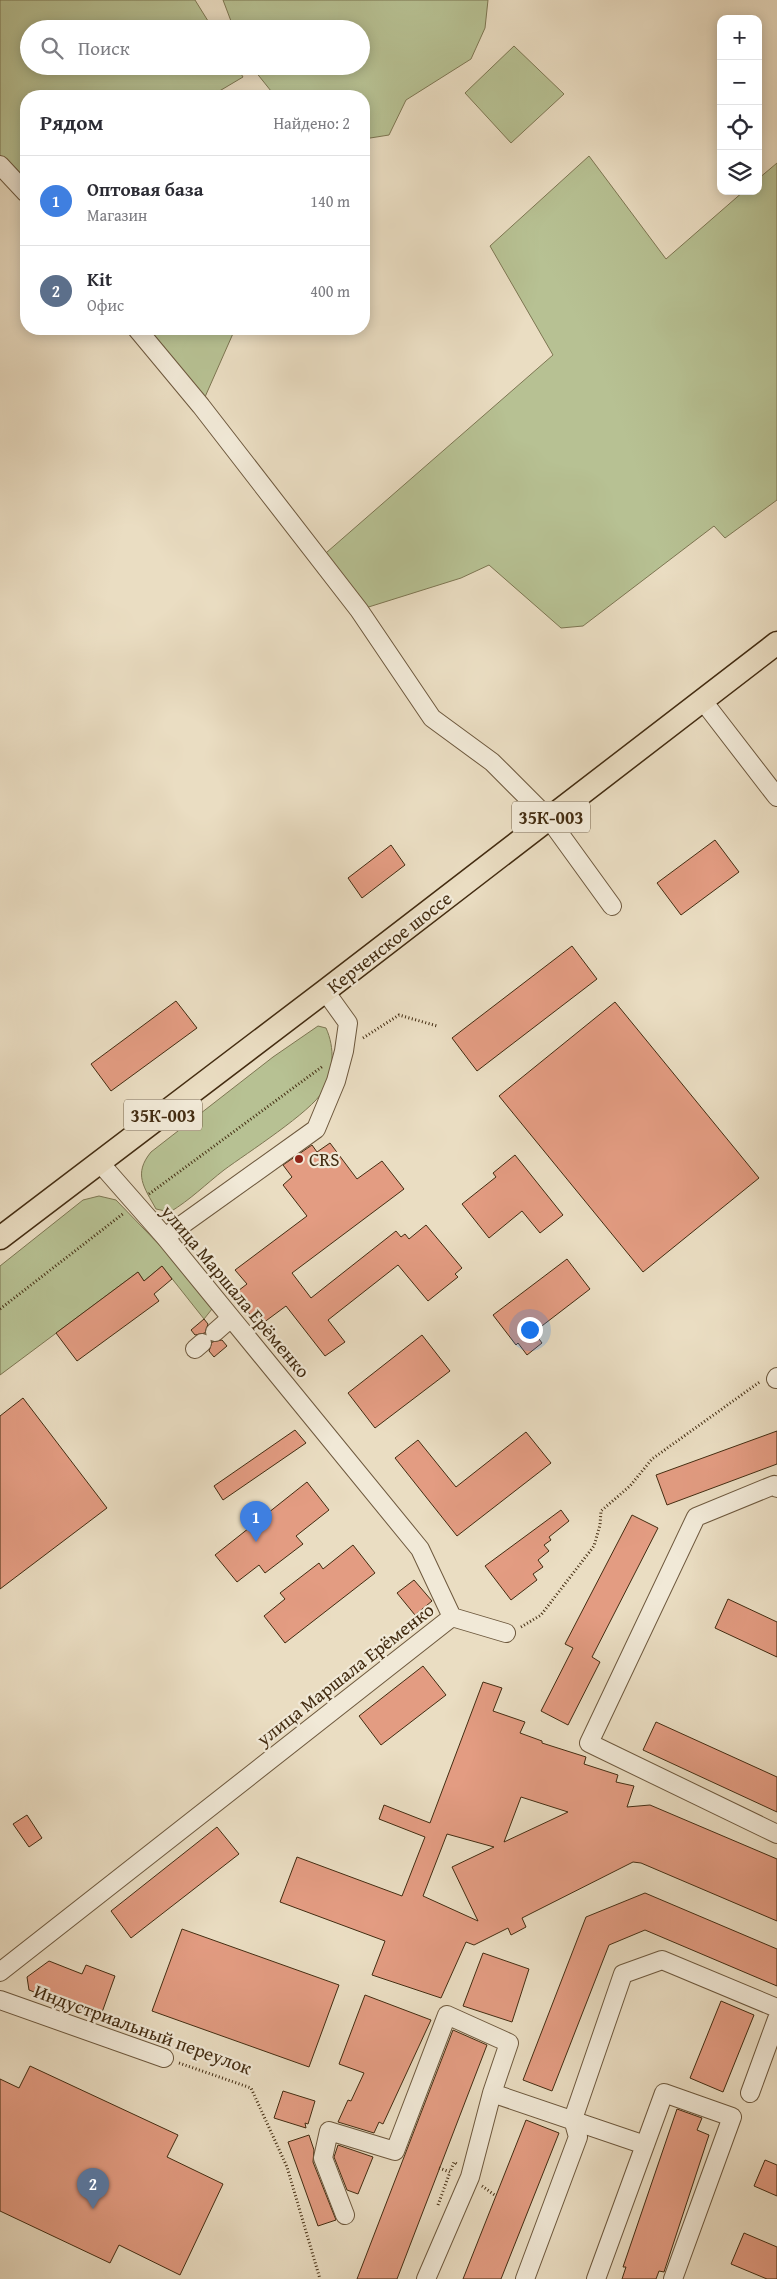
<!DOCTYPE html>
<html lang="ru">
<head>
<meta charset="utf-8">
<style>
  :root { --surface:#fff; --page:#f7f7f7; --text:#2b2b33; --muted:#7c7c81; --line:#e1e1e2; --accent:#1a73e8 }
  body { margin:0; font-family:"Gentium Book Plus",serif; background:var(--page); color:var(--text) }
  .controls { position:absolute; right:15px; top:15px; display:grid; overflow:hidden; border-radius:10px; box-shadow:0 2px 12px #0003 }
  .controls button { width:45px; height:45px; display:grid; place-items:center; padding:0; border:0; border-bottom:1px solid var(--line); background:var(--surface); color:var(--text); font:25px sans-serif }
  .you { position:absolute; left:529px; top:1329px; width:18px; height:18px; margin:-12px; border:4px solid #fff; border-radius:50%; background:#1a73e8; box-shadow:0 0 0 8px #1a73e833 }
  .badge { display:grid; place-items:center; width:32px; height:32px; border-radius:50%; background:var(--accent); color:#fff; font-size:16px; font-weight:700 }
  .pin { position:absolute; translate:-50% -41px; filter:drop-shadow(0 1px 2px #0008) }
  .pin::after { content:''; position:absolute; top:26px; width:18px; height:15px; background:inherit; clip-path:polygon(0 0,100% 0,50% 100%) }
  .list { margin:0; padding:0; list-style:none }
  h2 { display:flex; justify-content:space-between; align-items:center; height:65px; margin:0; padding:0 20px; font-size:21px }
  h2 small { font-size:16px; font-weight:400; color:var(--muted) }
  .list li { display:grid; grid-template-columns:32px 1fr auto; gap:15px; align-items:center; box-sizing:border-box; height:90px; padding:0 20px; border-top:1px solid var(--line) }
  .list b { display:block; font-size:19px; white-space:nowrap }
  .list p { margin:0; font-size:16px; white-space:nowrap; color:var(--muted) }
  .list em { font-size:16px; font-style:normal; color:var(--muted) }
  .icon { flex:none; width:28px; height:28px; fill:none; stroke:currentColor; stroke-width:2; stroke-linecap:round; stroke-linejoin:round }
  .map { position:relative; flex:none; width:777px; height:2279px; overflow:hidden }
  .search { position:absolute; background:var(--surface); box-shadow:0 2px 12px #0003; left:20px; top:20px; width:350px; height:55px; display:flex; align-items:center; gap:12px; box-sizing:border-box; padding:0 18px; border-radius:28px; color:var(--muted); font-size:19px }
  .panel { position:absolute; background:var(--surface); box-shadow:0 2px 12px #0003; left:20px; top:90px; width:350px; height:245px; border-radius:20px }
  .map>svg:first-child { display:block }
  .green { fill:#b7c193; stroke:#7d7652 }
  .building { fill:#e39c82; stroke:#432c11; fill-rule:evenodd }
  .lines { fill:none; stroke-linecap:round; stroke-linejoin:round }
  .minor-casing { stroke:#6d583d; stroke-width:20 }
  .major-casing { stroke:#432c11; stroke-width:25 }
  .path { stroke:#432c11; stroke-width:3; stroke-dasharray:1 2.5; stroke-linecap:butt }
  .minor { stroke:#f1e9d7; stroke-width:18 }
  .major { stroke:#eaddc2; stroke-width:22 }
  .poi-dot { fill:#8f2418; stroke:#f1e9d7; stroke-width:2 }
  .labels { text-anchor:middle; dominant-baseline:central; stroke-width:4.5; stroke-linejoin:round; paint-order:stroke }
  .shield { fill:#f1e9d7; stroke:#77654c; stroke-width:1 }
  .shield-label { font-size:18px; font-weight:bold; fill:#432c11 }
  .street-label { font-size:19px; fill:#432c11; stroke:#f1e9d7 }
  .poi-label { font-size:19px; fill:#432c11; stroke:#f1e9d7; text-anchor:start }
</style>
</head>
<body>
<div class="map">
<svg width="777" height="2279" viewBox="0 0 777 2279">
  <rect width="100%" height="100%" fill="#eaddc2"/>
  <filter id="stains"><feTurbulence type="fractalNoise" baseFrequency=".004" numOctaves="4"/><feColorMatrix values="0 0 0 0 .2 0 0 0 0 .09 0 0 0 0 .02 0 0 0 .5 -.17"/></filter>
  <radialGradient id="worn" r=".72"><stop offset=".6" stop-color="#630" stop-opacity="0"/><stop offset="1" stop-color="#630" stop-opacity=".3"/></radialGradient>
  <path class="green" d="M0,0H195L213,29H29V66H236L243,77L211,96H26V193L0,165Z
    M223,0H488L485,28L471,59L406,100L389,135L364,139V96H275L251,66H361V29H234Z
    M514,46L564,94L511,143L465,93Z
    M589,156L666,259L744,191H758V179L777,163V500L725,538L714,526L583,626L561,628L489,565L461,578L359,610L319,559L553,355L490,246Z
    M137,329H235L201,406Z
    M318,1026L326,1028C335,1048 334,1071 323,1091C311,1112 247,1153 224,1170C206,1184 190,1200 170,1212L156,1209C144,1187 133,1174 151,1152L273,1057Z
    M99,1196L116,1200L171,1257L212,1309L204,1319L162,1266L144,1281L138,1272L0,1375V1266L83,1200Z"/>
  <path class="building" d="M715,840L739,872L681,915L657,883Z
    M391,845L405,865L362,898L348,878Z
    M572,946L597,979L477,1071L452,1038Z
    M176,1001L197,1028L111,1091L91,1064Z
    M615,1002L759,1178L643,1272L499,1096Z
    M330,1143L357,1179L382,1161L404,1189L292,1273L311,1298L396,1231L401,1237L405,1234L409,1239L426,1225L462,1268L455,1274L458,1277L428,1301L398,1265L328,1320L345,1342L325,1356L286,1306L259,1326L234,1294L247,1284L235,1270L307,1216L283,1185L292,1177L283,1165L312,1145L317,1152Z
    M515,1155L563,1215L540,1233L522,1211L489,1238L462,1204L496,1177L493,1173Z
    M567,1259L590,1289L534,1332L542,1343L527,1355L518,1343L516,1345L493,1315Z
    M162,1266L172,1279L154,1294L159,1301L77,1361L56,1333L138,1272L144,1281Z
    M204,1319L208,1324L205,1333L195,1335L191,1330Z
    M422,1335L450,1371L375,1428L348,1393Z
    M222,1340L227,1346L214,1357L209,1351L212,1342Z
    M23,1398L107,1508L0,1589V1416Z
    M295,1430L306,1443L223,1500L214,1486Z
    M777,1431V1464L667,1505L656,1475Z
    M526,1432L551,1463L457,1536L395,1458L418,1440L456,1487Z
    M307,1482L329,1510L296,1536L303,1544L265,1573L259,1565L237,1582L215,1555Z
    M561,1510L569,1521L549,1537L551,1540L544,1545L549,1551L538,1560L543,1567L533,1574L537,1580L511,1600L485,1566Z
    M632,1515L658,1528L592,1657L600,1662L568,1725L541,1711L573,1648L565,1644Z
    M353,1545L375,1573L285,1643L264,1616L285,1599L280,1593L319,1563L323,1569Z
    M414,1580L432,1601L415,1615L397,1593Z
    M728,1599L777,1622V1657L715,1628Z
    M423,1666L446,1695L381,1745L359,1716Z
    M483,1682L502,1688L493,1711L525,1722L520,1733L542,1741V1743L586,1757L584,1764L618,1775L616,1782L634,1786L627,1807L650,1805L777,1859V1921L641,1863L633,1862L522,1918L526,1927L511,1935L508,1928L474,1945L466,1942L441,1998L372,1975L385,1941L280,1902L297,1857L402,1896L425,1837L379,1819L384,1805L430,1823ZM521,1797L568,1812L504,1842ZM447,1834L494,1847L452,1867L478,1921L423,1896Z
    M656,1722L777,1777V1812L643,1750Z
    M27,1815L42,1838L29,1847L13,1824Z
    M217,1827L239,1854L131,1938L111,1911Z
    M645,1893L777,1949V1986L645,1930L609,1945L552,2091L523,2080L586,1917Z
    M182,1929L339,1985L309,2067L152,2011Z
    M483,1953L529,1969L512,2022L463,2006Z
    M49,1961L82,1974L86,1965L115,1976L100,2018L29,1990L27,1977Z
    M365,1995L431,2020L383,2124L379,2122L374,2133L338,2122L348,2100L351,2101L364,2073L339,2064Z
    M721,2001L754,2015L723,2092L690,2078Z
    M453,2030L487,2045L397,2279H357Z
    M30,2066L178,2135L167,2157L223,2184L180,2275L119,2245L110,2263L0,2211V2079L19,2088Z
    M283,2091L315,2101L308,2124L305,2123L306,2128L274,2118Z
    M677,2109L702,2118L697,2130L709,2135L685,2208L664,2272L659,2271L656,2279H622L626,2267H623Z
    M526,2120L559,2133L501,2279H463Z
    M309,2135L314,2150L313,2162L336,2220L318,2226L288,2142Z
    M338,2145L373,2157L358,2194L347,2190L334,2157Z
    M765,2160L777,2165V2196L754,2186Z
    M744,2233L777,2247V2279H767L731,2264Z"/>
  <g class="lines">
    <defs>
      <path id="minor" d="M0,165L26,193
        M137,329L201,406L359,610L432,718L492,762L549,819L612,906
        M703,701L777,797
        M100,1163L165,1237L420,1549L452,1617
        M165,1237L316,1129L336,1081L344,1051L348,1023L325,991
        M215,1332L231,1318
        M195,1349L202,1343
        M776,1379L777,1377
        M777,1488L774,1485L696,1517L589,1743L777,1834
        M452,1617L506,1633
        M0,1972L452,1617
        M0,2000L164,2058
        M750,2093L777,2019
        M345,2215L323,2158L329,2131L395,2151L447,2015L509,2043L492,2093
        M426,2279L470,2177L492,2093L645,2145L664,2093L732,2117L673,2279
        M525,2279L578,2137L573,2119L623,1974L662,1960L777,2008
        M596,2279L645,2145"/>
      <path id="major" d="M0,1238L325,991L777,643"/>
    </defs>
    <use href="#minor" class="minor-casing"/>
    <use href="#major" class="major-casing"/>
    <path class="path" d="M363,1038L399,1015L437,1026
      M149,1194L323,1066
      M0,1309L124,1213
      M521,1627L541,1615L594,1546L600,1525L601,1511L630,1486L652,1459L761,1381
      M179,2063L251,2088L287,2167L320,2279
      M439,2168L450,2172L454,2162L457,2164
      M482,2186L496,2196
      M438,2205L450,2172"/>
    <use href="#minor" class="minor"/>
    <use href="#major" class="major"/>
  </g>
  <circle class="poi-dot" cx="299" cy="1159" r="5"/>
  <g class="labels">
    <g class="shield">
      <rect x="512" y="801.5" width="78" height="31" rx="4"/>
      <rect x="124" y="1099.5" width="78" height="31" rx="4"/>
    </g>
    <g class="shield-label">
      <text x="551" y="817">35К-003</text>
      <text x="163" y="1115">35К-003</text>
    </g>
    <g class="street-label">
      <text transform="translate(389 942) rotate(-38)">Керченское шоссе</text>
      <text transform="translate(236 1291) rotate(50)">улица Маршала Ерёменко</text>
      <text transform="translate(345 1674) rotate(-38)">улица Маршала Ерёменко</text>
      <text transform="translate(143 2029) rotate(20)">Индустриальный переулок</text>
    </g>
    <g class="poi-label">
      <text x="309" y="1159">CRS</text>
    </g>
  </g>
  <rect width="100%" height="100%" filter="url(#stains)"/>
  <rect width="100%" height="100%" fill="url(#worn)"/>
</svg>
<div class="controls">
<button>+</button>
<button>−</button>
<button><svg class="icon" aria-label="locate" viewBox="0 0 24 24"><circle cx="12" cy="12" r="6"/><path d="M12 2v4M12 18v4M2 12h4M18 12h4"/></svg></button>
<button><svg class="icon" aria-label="layers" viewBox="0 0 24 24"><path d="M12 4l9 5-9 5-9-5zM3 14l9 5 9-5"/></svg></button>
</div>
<div class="you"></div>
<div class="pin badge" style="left:256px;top:1542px;background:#3f7fe0">1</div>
<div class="pin badge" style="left:93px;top:2209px;background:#5c6f8a">2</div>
<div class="search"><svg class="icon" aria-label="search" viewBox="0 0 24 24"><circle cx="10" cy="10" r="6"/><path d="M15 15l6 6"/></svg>Поиск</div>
<section class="panel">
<h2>Рядом<small>Найдено: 2</small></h2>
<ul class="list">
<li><span class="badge" style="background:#3f7fe0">1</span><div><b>Оптовая база</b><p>Магазин</p></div><em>140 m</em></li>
<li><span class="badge" style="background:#5c6f8a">2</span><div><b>Kit</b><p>Офис</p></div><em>400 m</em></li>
</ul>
</section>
</div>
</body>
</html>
